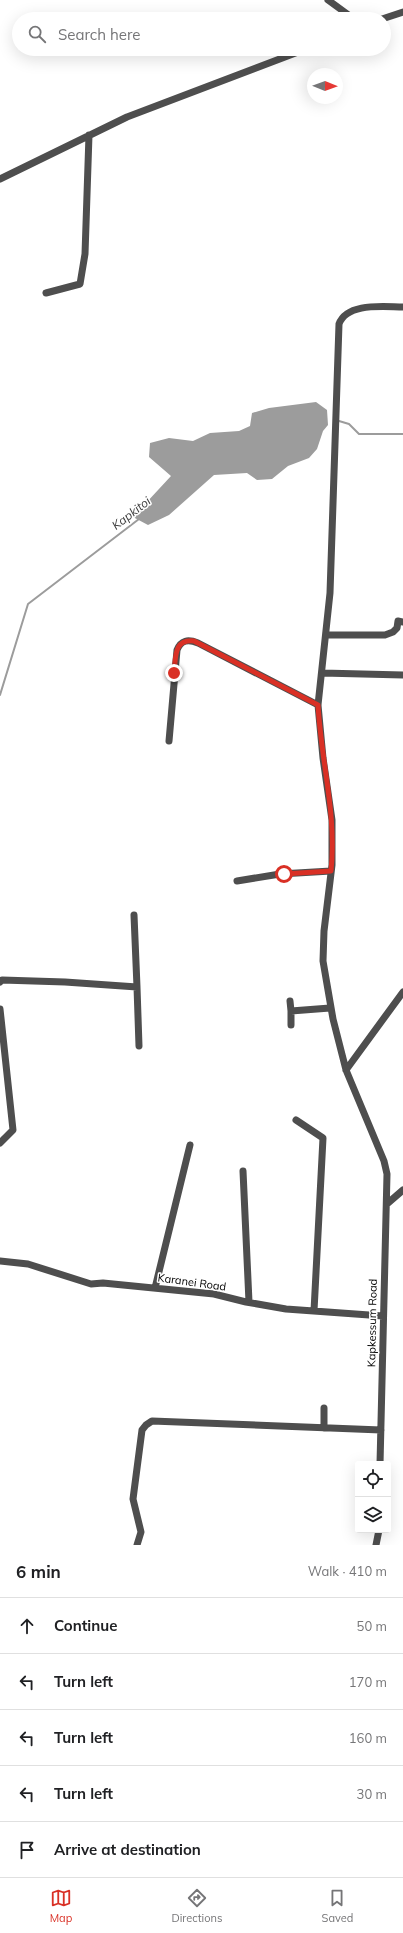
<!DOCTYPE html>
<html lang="en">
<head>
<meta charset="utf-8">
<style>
  :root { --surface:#fff; --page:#f2f2f2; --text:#202124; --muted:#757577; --line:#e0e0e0; --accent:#d93025 }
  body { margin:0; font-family:Mulish,sans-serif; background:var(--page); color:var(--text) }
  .controls { position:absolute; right:12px; bottom:12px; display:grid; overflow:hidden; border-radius:4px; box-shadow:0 4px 16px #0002 }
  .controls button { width:36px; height:36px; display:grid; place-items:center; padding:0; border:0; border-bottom:1px solid var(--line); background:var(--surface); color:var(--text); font:20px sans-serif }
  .compass { position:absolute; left:307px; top:68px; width:36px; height:36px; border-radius:50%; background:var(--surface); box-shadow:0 4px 16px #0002; rotate:91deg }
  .stop { position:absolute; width:12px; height:12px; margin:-9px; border:3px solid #d93025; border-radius:50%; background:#fff }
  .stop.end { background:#d93025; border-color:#fff; box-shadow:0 1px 4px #0008 }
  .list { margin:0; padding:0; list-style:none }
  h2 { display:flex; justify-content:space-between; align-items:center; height:52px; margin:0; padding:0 16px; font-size:17px }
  h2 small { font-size:13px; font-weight:400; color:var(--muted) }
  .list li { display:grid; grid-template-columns:26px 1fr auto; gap:12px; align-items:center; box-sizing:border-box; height:56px; padding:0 16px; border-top:1px solid var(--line) }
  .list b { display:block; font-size:15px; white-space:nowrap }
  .list em { font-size:13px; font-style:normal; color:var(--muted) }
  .icon { flex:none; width:22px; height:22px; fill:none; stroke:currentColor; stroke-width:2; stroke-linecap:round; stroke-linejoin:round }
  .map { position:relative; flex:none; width:403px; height:1545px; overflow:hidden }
  .search { position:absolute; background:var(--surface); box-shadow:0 4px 16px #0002; left:12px; right:12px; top:12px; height:44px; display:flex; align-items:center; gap:10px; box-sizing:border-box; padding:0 14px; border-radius:22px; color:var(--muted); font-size:15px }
  .sheet { height:332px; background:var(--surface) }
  nav { display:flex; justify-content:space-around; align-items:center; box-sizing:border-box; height:56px; border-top:1px solid var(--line); background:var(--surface); font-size:11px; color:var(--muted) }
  nav a { display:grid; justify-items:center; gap:2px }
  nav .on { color:var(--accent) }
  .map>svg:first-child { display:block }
  .water { fill:#9c9c9c }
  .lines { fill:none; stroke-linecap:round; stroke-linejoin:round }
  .stream { stroke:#9c9c9c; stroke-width:2 }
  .minor { stroke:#4e4e4e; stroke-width:7 }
  .route { stroke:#d93025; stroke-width:5 }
  .labels { text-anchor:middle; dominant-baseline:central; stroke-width:3; stroke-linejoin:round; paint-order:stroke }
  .street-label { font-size:11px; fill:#000; stroke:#fff }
  .water-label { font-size:12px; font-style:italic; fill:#3d3d3d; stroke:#fff }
</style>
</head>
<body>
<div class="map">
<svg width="403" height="1545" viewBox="0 0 403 1545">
  <rect width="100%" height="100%" fill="#fff"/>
  <path class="water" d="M316,402L327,410L328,425L323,431L317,449L309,458L288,466L272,479L257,480L247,473L214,475L169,515L148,525L133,517L171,476L149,457L150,443L169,438L193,441L210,433L239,431L250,426L252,413L269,408Z"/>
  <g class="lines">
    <path class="stream" d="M339,421L349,424L359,434H403
      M0,695L28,604L139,519"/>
    <path class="minor" d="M328,0L354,19
      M382,19L403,12
      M0,179L127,117L306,49
      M46,293L80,284L85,254L89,135
      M327,635H385L393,632L397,628L398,621L403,622
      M322,673L403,675
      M169,741L177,650C181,640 188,639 198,643L318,705
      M237,881L280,874L331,871
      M0,982L2,980L65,982L137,987L134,915
      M137,987L139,1046
      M290,1001L291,1011
      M0,1009L13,1130L0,1143
      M291,1025V1011L330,1008
      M346,1070L403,992
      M296,1120L323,1138L314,1311
      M243,1171L249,1302
      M388,1203L403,1190
      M0,1261L28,1264L91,1284L103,1283L214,1294L246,1302L286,1309L383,1316
      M155,1288L190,1145
      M324,1408V1428
      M380,1464L387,1174L384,1161L346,1070L333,1019L323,961L324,931L332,865V820L323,758L318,705L330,593L339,324C347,302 384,307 403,307
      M137,1545L141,1532L133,1499L142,1430L146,1425L152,1421L381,1430
      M376,1545L379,1530"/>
  </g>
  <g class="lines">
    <path class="route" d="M174,673C176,658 173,639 194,641L318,705C321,761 337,815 331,871L284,874"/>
  </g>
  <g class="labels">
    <g class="street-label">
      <text transform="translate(192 1282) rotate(8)">Karanei Road</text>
      <text transform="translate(372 1323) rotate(-89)">Kapkessum Road</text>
    </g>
    <g class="water-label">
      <text transform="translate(131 513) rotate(-38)">Kapkitoi</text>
    </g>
  </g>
</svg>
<div class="controls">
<button><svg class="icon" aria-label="locate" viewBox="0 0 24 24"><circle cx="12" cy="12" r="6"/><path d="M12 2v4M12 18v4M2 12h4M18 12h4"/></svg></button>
<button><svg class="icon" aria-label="layers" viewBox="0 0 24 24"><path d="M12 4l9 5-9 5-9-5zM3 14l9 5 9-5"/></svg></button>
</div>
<svg class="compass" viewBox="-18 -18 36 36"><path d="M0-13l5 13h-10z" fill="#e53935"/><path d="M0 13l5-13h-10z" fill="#757577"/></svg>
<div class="stop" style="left:284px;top:874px"></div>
<div class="stop end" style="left:174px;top:673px"></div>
<div class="search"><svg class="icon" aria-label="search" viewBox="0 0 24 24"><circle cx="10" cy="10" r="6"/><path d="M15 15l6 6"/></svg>Search here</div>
</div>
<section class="sheet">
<h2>6 min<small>Walk · 410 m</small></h2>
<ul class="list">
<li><svg class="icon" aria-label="ahead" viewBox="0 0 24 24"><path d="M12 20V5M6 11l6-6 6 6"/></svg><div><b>Continue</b></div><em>50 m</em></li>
<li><svg class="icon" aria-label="left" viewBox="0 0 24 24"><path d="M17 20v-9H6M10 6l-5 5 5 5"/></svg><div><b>Turn left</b></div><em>170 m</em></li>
<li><svg class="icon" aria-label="left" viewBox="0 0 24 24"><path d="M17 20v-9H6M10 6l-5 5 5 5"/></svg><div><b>Turn left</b></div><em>160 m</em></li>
<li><svg class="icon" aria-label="left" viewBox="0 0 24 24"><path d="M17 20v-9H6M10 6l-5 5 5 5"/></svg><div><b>Turn left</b></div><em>30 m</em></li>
<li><svg class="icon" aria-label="arrive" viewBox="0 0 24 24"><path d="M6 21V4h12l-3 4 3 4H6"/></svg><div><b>Arrive at destination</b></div></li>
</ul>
</section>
<nav>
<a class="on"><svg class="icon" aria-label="map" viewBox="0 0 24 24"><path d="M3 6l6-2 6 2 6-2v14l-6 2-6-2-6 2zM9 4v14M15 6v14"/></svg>Map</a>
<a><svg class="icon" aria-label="directions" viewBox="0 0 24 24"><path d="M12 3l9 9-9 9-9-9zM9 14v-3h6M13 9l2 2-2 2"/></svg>Directions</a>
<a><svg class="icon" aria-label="saved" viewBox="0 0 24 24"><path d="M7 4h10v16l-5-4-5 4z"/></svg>Saved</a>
</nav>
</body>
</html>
